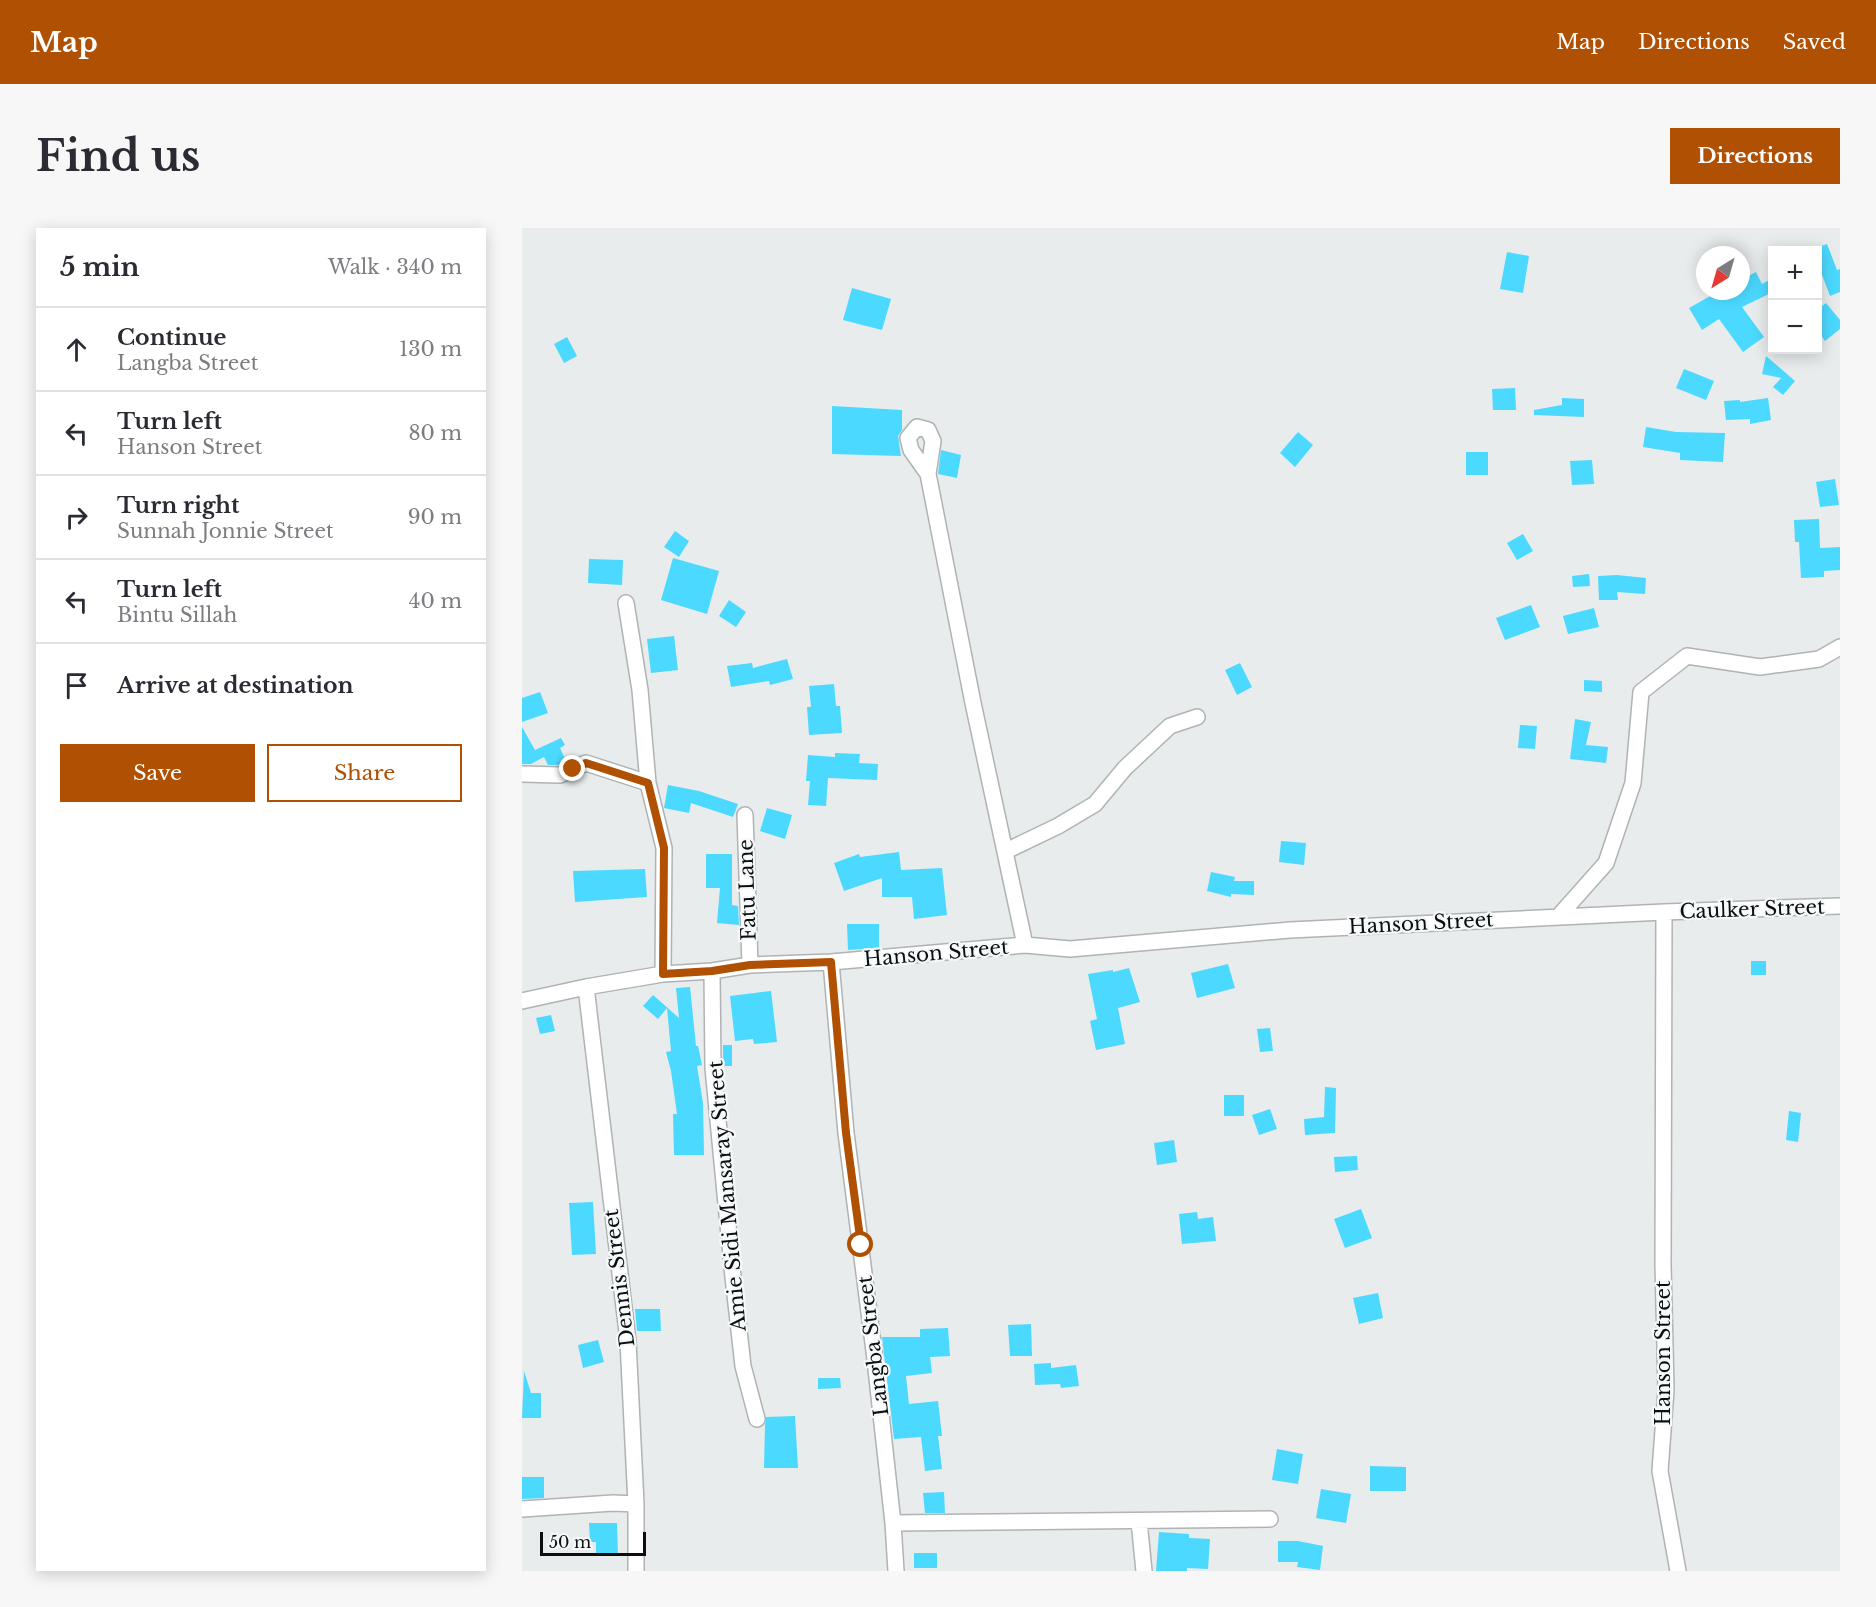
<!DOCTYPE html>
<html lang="en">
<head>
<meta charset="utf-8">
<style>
  :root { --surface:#fff; --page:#f7f7f7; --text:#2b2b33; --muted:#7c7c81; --line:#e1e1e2; --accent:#af5002 }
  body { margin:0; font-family:"Libre Baskerville",serif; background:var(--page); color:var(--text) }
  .controls { position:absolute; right:18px; top:18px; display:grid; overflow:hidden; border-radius:0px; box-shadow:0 3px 15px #0003 }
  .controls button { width:54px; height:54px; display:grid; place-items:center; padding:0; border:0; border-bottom:2px solid var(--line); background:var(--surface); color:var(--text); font:30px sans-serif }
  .compass { position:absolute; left:1174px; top:18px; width:54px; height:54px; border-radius:50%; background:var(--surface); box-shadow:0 3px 15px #0003; rotate:217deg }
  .scale { position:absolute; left:18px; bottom:15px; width:106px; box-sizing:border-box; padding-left:6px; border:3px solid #0d0f0f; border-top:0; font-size:16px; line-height:21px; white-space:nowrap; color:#0d0f0f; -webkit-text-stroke:4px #f5f9fa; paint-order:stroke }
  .stop { position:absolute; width:18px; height:18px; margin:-14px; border:4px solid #af5002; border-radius:50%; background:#fff }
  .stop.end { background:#af5002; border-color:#fff; box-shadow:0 2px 6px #0008 }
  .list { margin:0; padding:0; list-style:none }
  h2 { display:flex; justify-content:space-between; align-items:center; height:78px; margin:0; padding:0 24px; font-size:26px }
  h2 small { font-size:20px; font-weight:400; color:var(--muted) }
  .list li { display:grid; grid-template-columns:39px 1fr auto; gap:18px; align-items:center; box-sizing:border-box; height:84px; padding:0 24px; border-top:2px solid var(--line) }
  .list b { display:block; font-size:22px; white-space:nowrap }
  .list p { margin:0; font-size:20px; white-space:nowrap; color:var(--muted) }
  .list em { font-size:20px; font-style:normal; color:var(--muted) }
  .actions { display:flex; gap:12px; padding:18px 24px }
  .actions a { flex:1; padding:14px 0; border:2px solid var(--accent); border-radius:0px; text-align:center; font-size:21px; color:var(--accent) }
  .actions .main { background:var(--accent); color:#fff }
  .icon { flex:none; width:33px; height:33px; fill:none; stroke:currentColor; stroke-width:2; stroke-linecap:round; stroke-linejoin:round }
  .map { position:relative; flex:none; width:1318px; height:1343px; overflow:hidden; border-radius:0px }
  header { display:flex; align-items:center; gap:36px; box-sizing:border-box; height:84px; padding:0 30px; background:var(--accent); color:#fff }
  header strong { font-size:28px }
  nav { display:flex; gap:33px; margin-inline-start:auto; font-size:21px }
  .intro { display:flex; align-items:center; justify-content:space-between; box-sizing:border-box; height:144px; padding:0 36px }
  h1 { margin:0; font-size:42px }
  .button { padding:15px 27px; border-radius:0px; background:var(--accent); color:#fff; font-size:21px; font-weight:700 }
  main { display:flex; gap:36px; padding:0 36px }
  aside { flex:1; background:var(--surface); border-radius:0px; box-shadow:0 3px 15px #0003 }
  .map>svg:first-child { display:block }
  .building { fill:#4bd9ff }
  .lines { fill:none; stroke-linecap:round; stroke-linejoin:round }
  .street-casing { stroke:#afb3b4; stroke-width:18 }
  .street { stroke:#fff; stroke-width:15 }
  .route { stroke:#af5002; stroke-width:8 }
  .labels { text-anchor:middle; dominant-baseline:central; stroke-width:4.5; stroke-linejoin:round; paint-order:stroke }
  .street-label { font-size:20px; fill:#0d0f0f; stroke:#f5f9fa }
</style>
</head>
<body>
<header>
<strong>Map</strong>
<nav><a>Map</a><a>Directions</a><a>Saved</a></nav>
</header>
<div class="intro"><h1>Find us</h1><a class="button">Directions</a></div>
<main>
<aside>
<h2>5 min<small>Walk · 340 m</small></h2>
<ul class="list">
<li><svg class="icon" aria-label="ahead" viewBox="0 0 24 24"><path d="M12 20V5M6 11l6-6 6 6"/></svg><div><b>Continue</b><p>Langba Street</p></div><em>130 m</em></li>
<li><svg class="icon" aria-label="left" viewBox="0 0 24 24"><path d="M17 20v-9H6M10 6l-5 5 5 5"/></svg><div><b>Turn left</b><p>Hanson Street</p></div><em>80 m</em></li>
<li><svg class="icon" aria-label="right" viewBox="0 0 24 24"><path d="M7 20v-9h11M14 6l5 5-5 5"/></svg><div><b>Turn right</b><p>Sunnah Jonnie Street</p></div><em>90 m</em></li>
<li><svg class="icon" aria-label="left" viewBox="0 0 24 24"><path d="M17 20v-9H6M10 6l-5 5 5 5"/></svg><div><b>Turn left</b><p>Bintu Sillah</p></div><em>40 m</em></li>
<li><svg class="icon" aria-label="arrive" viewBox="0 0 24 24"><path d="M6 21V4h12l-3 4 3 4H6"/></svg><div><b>Arrive at destination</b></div></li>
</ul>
<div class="actions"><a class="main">Save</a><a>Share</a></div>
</aside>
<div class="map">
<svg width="1318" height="1343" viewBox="0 0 1318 1343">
  <rect width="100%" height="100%" fill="#e8eced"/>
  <path class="building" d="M1305,16L1315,42L1318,41V64L1308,68L1296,36V19Z
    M985,24L1007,28L1001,65L978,61Z
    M1234,44L1240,56L1251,50V64L1220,79L1242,109L1221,124L1197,91L1180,102L1167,80L1197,63H1219V52Z
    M330,60L369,71L360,102L321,92Z
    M1304,75L1318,92V101L1303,113L1296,103V81Z
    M45,109L55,128L42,135L32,116Z
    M1244,128L1273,153L1261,167L1251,159L1259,150L1240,146Z
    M1162,141L1192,153L1184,172L1154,160Z
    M993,160L994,182H971L970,161Z
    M1040,170L1062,171V189L1012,187V182L1040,177Z
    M1246,170L1249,192L1228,196V191L1204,192L1202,173L1218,172V174Z
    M310,178L380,182V202L376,208L379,228L310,226Z
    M1124,199L1154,204L1203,205L1201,234L1158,232V225L1121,219Z
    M776,204L791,217L773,239L758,225Z
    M419,222L439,227L435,250L416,246Z
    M944,224H966V247H944Z
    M1070,232L1072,256L1050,257L1048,233Z
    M1313,251L1317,277L1298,279L1294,254Z
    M1297,291L1298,320L1318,319V342L1302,343V349L1279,350L1277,314H1273L1272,292Z
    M153,303L167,313L157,329L142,319Z
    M1001,306L1011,323L995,332L985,315Z
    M151,330L197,343L185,386L139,372Z
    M67,331L101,332L100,357L66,355Z
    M1067,346L1068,358L1051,359L1050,348Z
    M1095,347L1124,350L1123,366L1095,364L1096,372H1077L1076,348Z
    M207,372L224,384L214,399L197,388Z
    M1009,377L1018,399L983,412L974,390Z
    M1072,380L1077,399L1046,406L1041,388Z
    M152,408L156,442L129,445L125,411Z
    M265,431L271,451L248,457L247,453L209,459L205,438L230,435L231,440Z
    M718,435L730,459L715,467L703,442Z
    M1062,452L1080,453V464L1062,463Z
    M312,456L314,478H318L320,505L287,507L285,479H289L287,458Z
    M18,464L26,485L0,494V470Z
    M1053,491L1069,494L1064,517L1086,519L1084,535L1048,531Z
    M998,497L1015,498L1013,521L996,520Z
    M0,499L13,522L39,510L43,517L38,520L44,533L36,537H26L22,529L9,536H0Z
    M313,525L338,526L337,535L356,536L355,552L306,550L304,578L286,577L288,553H284L286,527L313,529Z
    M146,557L177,563L216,576L211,589L169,575L167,585L142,580Z
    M245,580L270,587L263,611L238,603Z
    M759,613L784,615L782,637L757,634Z
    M377,624L379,642L420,640L425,687L392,691L390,669H360V650L322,663L312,635L337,626L338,629Z
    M184,626H210V677L216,678L217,697L195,695L198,660H184Z
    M123,641L125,669L53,674L51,643Z
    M689,644L713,649L712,653H732V667L709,666V669L685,663Z
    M325,696H357V720L326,722Z
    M1229,733H1244V747H1229Z
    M706,736L713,760L675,770L669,745Z
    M607,740L618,774L596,780L603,816L574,822L568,793L575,791L566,746L591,742V744Z
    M168,759L174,818H176L180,837L175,838L181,875L182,927H152L151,886H155L149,843L144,824L149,823L145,780L136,791L121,778L131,767L157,790L154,760Z
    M249,763L255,814L232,816L231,811L213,813L208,768Z
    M29,787L33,803L18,806L14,790Z
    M748,800L751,823L738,824L735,801Z
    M201,817H210V838H201Z
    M803,859L814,860L813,905L783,907L782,891L802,889Z
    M702,867H722V888H702Z
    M748,881L755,901L737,907L730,887Z
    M1267,883L1279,885L1276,914L1264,912Z
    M652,912L655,934L635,937L632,915Z
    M835,928L836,942L813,944L812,929Z
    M71,974L74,1026L50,1027L47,975Z
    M839,981L850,1010L823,1020L812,991Z
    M675,984L676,991L691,989L694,1013L660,1016L657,986Z
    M856,1065L861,1090L837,1096L831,1070Z
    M113,1081H138L139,1103H115Z
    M509,1096L510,1128H488L486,1097Z
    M426,1100L428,1128L408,1129L410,1145L384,1148L387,1176L416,1173L420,1208H416L420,1241L403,1243L399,1209L372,1211L360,1109H398V1101Z
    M76,1112L82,1134L61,1140L56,1117Z
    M529,1135V1140L554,1137L557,1158L539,1160L538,1156L513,1157L512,1136Z
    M2,1143L9,1165H19V1190H0Z
    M296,1150H318L319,1160L296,1161Z
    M273,1188L276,1240H242L243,1197L244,1189Z
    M755,1221L781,1226L776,1256L750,1252Z
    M848,1238L884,1239V1263H848Z
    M0,1249H22V1270L0,1271Z
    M799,1261L829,1266L824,1295L794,1290Z
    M422,1264L423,1285H403L401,1265Z
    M67,1295H95L96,1328H74V1314H68Z
    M637,1304L667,1306V1310L688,1311L686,1341L665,1340V1343H634Z
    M756,1313H776L801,1318L798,1342L775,1339L776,1334H756Z
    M392,1325H415V1340H392Z"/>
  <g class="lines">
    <defs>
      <path id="street" d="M406,246L389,222L386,210L395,199L406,202L411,213L406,246L451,475L503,717
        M104,375L118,462L126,555L142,620L141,746
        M0,546L38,547L64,535L126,555
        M223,587L228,737
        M484,623L536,598L573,576L603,540L648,498L675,489
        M1142,684L1141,1036L1144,1162L1138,1243L1156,1343
        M1036,689L1084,635L1111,555L1119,464L1165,428L1238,439L1297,431L1318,419
        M309,734L324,905L352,1123L371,1295L748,1291
        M190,743L191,840L211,1049L221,1138L235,1191
        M64,759L106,1113L114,1276V1343
        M0,773L64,759L141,746L190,743L228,737L309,734L503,717L548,721L768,702L1142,684L1318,678
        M0,1281L91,1275L114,1276
        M617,1293L622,1343
        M371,1295L374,1343"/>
    </defs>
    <use href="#street" class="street-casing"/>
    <use href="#street" class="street"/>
  </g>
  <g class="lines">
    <path class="route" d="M51,541L64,535L126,555L142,620L141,746L190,743L228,737L309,734L324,905L339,1017"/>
  </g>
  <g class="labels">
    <g class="street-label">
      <text transform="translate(225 662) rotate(-92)">Fatu Lane</text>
      <text transform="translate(1230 681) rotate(-2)">Caulker Street</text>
      <text transform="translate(899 695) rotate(-3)">Hanson Street</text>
      <text transform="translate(414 725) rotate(-5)">Hanson Street</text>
      <text transform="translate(205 968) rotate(-95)">Amie Sidi Mansaray Street</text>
      <text transform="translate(97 1050) rotate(-97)">Dennis Street</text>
      <text transform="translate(351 1118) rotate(-97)">Langba Street</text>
      <text transform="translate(1141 1125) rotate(-90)">Hanson Street</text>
    </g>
  </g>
</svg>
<div class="controls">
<button>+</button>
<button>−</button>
</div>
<svg class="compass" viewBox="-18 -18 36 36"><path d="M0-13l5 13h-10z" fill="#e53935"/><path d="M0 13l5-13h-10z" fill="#7c7c81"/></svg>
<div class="scale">50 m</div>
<div class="stop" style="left:339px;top:1017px"></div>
<div class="stop end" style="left:51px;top:541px"></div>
</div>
</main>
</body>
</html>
